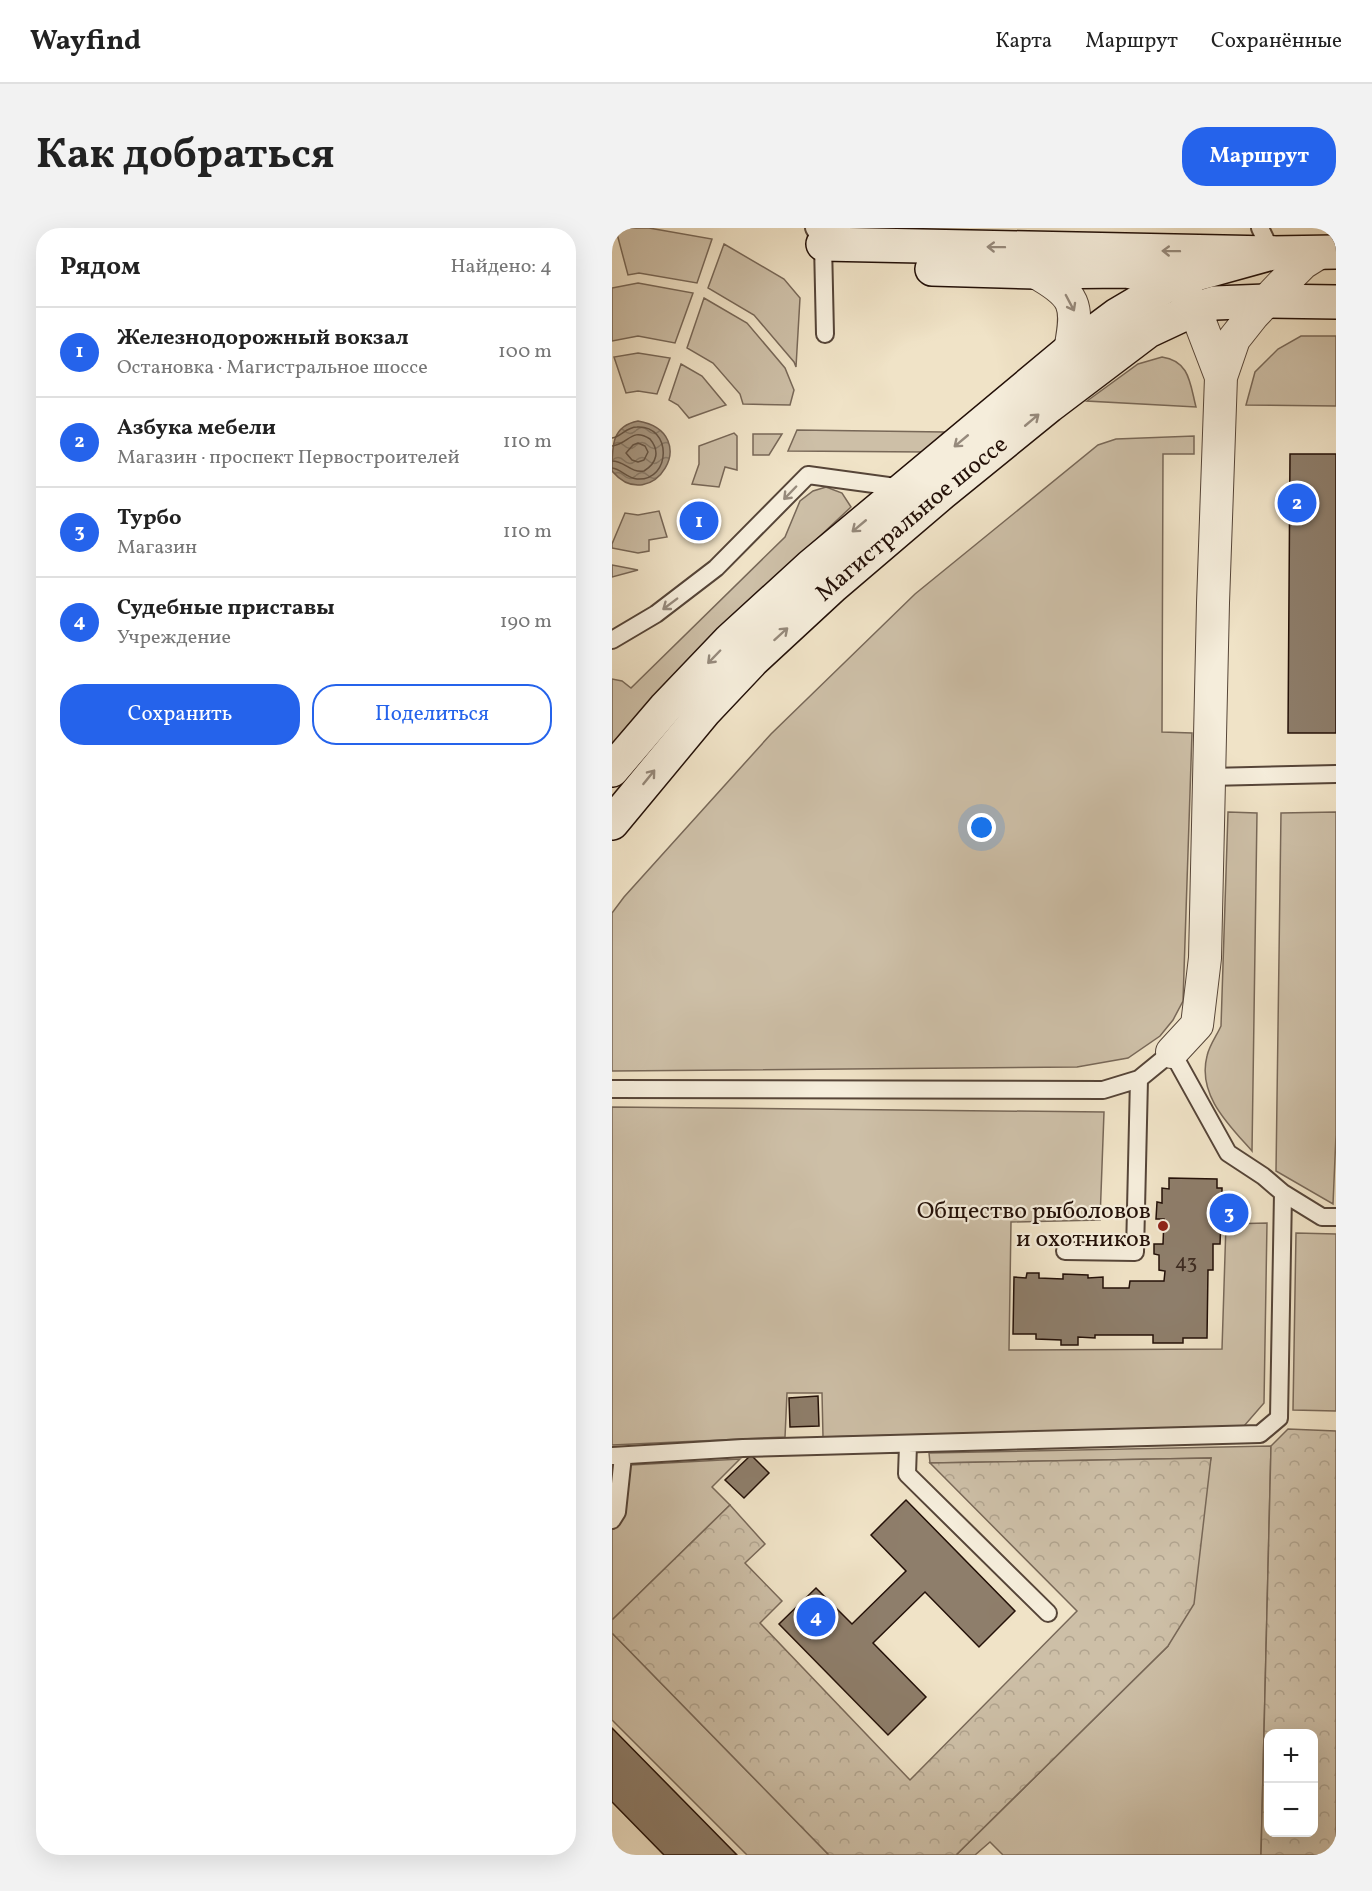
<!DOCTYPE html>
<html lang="ru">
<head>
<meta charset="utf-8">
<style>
  :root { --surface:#fff; --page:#f2f2f2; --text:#222; --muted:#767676; --line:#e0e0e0; --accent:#2563eb }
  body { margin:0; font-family:Vollkorn,serif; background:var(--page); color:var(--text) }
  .controls { position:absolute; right:18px; bottom:18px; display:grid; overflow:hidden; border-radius:12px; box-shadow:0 6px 24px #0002 }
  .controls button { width:54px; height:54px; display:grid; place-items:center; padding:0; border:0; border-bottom:2px solid var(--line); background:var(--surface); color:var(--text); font:30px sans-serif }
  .you { position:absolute; left:370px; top:600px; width:21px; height:21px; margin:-15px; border:4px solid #fff; border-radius:50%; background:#1a73e8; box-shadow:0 0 0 9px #1a73e833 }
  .badge { display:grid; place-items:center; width:39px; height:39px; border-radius:50%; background:var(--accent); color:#fff; font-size:20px; font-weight:700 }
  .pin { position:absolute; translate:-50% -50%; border:3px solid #fff; box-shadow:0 2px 6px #0006 }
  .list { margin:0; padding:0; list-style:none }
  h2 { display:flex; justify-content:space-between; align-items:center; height:78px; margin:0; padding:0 24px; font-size:26px }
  h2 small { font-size:20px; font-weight:400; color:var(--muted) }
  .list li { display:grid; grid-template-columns:39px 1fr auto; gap:18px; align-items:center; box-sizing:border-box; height:90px; padding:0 24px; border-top:2px solid var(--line) }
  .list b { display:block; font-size:22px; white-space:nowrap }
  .list p { margin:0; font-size:20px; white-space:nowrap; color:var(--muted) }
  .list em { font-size:20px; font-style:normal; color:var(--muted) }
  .actions { display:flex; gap:12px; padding:18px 24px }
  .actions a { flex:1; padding:14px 0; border:2px solid var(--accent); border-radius:24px; text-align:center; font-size:21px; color:var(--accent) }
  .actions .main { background:var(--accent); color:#fff }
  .map { position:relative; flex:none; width:724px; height:1627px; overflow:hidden; border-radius:24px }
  header { display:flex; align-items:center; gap:36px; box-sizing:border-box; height:84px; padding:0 30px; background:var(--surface); border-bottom:2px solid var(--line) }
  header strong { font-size:28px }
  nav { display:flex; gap:33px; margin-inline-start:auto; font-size:21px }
  .intro { display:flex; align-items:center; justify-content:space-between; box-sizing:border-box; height:144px; padding:0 36px }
  h1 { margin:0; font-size:42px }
  .button { padding:15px 27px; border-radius:24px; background:var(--accent); color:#fff; font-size:21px; font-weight:700 }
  main { display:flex; gap:36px; padding:0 36px }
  aside { flex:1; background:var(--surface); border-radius:24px; box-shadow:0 6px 24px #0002 }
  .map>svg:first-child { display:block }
  .grass { fill:#cdbfa7; stroke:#786858; stroke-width:1.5 }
  .forest { fill:url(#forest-crowns); stroke:#786858; stroke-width:1.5; fill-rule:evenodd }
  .water { fill:url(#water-waves); stroke:#746354; stroke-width:1.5 }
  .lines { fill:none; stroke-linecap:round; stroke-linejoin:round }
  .shore { stroke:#665647; stroke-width:1.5 }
  .building { fill:#8e7e6b; stroke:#231008; stroke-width:1.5 }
  .service-casing { stroke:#564538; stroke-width:20 }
  .minor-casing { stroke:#564538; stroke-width:34 }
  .secondary-casing { stroke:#231008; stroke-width:36 }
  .service { stroke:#f5eddb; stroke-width:16 }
  .minor { stroke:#f5eddb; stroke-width:32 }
  .secondary { stroke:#f5eddb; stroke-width:33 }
  .oneway { stroke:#968a7c }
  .poi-dot { fill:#8f2418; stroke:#f5eddb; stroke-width:2 }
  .labels { text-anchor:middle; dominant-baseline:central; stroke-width:4.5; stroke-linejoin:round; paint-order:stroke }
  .number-label { font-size:21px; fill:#3e2c21 }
  .street-label { font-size:24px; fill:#231008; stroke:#f5eddb }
  .poi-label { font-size:24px; fill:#231008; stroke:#f5eddb; text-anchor:end }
</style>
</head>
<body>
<header>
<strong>Wayfind</strong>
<nav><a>Карта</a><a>Маршрут</a><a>Сохранённые</a></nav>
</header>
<div class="intro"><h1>Как добраться</h1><a class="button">Маршрут</a></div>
<main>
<aside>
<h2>Рядом<small>Найдено: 4</small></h2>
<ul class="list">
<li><span class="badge">1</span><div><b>Железнодорожный вокзал</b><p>Остановка · Магистральное шоссе</p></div><em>100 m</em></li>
<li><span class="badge">2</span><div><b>Азбука мебели</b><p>Магазин · проспект Первостроителей</p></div><em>110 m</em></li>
<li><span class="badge">3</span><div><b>Турбо</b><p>Магазин</p></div><em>110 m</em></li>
<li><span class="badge">4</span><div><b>Судебные приставы</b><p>Учреждение</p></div><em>190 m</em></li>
</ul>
<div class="actions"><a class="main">Сохранить</a><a>Поделиться</a></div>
</aside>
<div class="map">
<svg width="724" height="1627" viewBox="0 0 724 1627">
  <defs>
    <pattern id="forest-crowns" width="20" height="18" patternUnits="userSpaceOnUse" patternTransform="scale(1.5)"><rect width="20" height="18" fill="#cdbfa7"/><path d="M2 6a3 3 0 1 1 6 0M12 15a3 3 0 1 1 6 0" fill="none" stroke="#b0a38e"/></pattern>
    <pattern id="water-waves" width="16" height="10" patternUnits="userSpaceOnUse" patternTransform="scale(1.5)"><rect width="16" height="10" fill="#aa9b86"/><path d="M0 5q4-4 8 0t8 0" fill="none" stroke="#8a7d6c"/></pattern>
  </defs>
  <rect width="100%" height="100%" fill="#f0e3c7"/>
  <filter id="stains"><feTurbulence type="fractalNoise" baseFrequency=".00333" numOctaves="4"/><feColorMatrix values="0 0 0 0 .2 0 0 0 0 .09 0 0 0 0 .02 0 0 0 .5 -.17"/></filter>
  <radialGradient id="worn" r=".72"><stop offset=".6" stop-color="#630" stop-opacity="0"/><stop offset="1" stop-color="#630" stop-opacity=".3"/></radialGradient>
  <path class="grass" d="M16,0H37L100,11L85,55L27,45L16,47L4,2Z
    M112,16L172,51L188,70L184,139L182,134L142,87L96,60Z
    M26,55L81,65L63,115L26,108L0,113V60Z
    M92,70L135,95L173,140L182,162L178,177L131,176L128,166L101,135L75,120Z
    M689,108H724V178L634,177L643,144L666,121Z
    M26,125L58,130L45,166L26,163L14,165L2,129Z
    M550,129C578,133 578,156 584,179L475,173L526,136Z
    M69,136L90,148L114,177L77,190L66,177L57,172Z
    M185,202L332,204L314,224L176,223Z
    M122,205L125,208V242L113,239L107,259L80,256L87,236V218Z
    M141,206H170L157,227H141Z
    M582,208V226H551L550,504L580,505L571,773L561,792L548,808L516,830L465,839L0,843V685L12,669L159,506L303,366L486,217L504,211Z
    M214,259L230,265L239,279L108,402L0,520V451L10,453L19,460L173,309L188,273L201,263Z
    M47,283L55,309L37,312V323L26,325L0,320V316L13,285L26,287Z
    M0,337L26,342L0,349Z
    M616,584L645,585L640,923C617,897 585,867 595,828C597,818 605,807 609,798Z
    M724,584V907L721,976L664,943L669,585Z
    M0,879L492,884L488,992L399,994L397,1122L610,1121L614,996L655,995L652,1175L632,1198L211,1209L210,1165H175L173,1209L0,1217Z
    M684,1005L724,1006V1183L681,1182Z
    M659,1218L649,1627H391L378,1614L363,1627H344L556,1418L599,1230L318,1235L317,1225Z
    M128,1231L100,1259L118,1277L0,1392V1238Z
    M0,1405L217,1627H135L0,1492Z"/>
  <path class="forest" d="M676,1201L724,1203V1627H649L659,1218ZM656,1506H702V1604H656Z
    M599,1230L582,1376L556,1418L344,1627H217L0,1405V1392L118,1277L153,1316L133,1335L170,1373L148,1395L298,1552L465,1383L318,1235Z"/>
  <path class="water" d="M26,193C93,205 40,290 0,243C0,217 0,198 26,193Z"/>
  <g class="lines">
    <path class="shore" d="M0,210C9,209 14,199 25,199C60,197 60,253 25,251C15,250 9,241 0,240
      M26,215L33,218L36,224L32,232L26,234L20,232L14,225L21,217Z
      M0,218C17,216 19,199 38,211C48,223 45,235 32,243C18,245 13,233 0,233"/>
  </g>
  <path class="building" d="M678,226H724V505H676Z
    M557,950L605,951V960H610V980H617V992H609L608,1016H601V1042H596L595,1110H571V1115H541V1107H483V1110L466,1109V1117H449V1112L424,1111V1106H401L402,1049L414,1050L415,1045H427V1050L451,1051V1046L476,1047V1050L491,1049V1060H517L518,1053H552L553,1043L547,1042V1027L542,1026V1016H551L552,991H544L545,974L550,975V960L557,961Z
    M206,1168L207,1198L178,1199L177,1170Z
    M139,1227L157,1245L132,1270L113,1252Z
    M294,1272L403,1383L367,1419L313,1364L261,1415L314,1469L276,1507L167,1396L204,1360L240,1396L294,1343L259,1307Z
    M0,1500L125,1627H52L0,1574Z"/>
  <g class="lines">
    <defs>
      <path id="service" d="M202,0L211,16L213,106
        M648,0L660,25
        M0,412L44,386L104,340L196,247L291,260
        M597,549L724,546
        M0,861L491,862L527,851L560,824L616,925L651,948L671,965L710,989H724
        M453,1023L523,1024L527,851
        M296,1217L295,1246L436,1385
        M0,1228L131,1220L648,1206L667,1190L671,965
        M0,1292L5,1284L11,1228"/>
      <path id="minor" d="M423,44C464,67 467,76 458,122
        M570,59L583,81L609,149
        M560,824L585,797L593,730L601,375L609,149L622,111L641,87L681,45L691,35L707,25"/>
      <g id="secondary">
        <path d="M211,16L660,25L724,24"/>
        <path d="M320,41L423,44L513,43L571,52"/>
        <path d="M0,542L53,480L118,412L199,338L458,122L505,87L566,51L660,25"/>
        <path id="s1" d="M0,595L92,484L141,432L221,358L330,265L437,178L536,103L583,81L603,75L654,73L724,74"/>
      </g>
    </defs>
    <use href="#service" class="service-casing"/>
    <use href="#minor" class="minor-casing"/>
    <use href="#secondary" class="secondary-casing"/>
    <use href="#service" class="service"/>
    <use href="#minor" class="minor"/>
    <use href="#secondary" class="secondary"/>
  </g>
  <defs><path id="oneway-shaft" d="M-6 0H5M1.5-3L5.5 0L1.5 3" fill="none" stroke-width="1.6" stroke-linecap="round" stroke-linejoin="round" transform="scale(1.5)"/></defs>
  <g class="oneway">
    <use href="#oneway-shaft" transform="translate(384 19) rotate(-179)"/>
    <use href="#oneway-shaft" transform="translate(559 23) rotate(-179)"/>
    <use href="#oneway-shaft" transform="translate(458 75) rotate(62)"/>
    <use href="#oneway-shaft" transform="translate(420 192) rotate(-40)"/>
    <use href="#oneway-shaft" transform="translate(349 213) rotate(140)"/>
    <use href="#oneway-shaft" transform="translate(178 265) rotate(134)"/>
    <use href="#oneway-shaft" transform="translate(247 298) rotate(140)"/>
    <use href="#oneway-shaft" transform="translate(58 376) rotate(143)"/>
    <use href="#oneway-shaft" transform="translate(169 406) rotate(-42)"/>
    <use href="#oneway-shaft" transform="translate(102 429) rotate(134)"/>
    <use href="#oneway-shaft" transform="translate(37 549) rotate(-51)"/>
  </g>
  <circle class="poi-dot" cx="551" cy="998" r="6"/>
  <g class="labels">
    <g class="number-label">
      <text x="574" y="1034">43</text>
    </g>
    <g class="street-label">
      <text stroke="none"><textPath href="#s1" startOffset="428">Магистральное шоссе</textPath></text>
    </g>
    <g class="poi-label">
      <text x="539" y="984">Общество рыболовов<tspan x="539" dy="28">и охотников</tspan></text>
    </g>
  </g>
  <rect width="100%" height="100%" filter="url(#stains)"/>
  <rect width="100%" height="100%" fill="url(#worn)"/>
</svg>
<div class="controls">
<button>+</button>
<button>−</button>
</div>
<div class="you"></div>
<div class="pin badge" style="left:87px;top:293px">1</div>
<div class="pin badge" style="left:685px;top:275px">2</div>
<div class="pin badge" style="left:617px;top:985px">3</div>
<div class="pin badge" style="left:204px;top:1389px">4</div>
</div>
</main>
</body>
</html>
